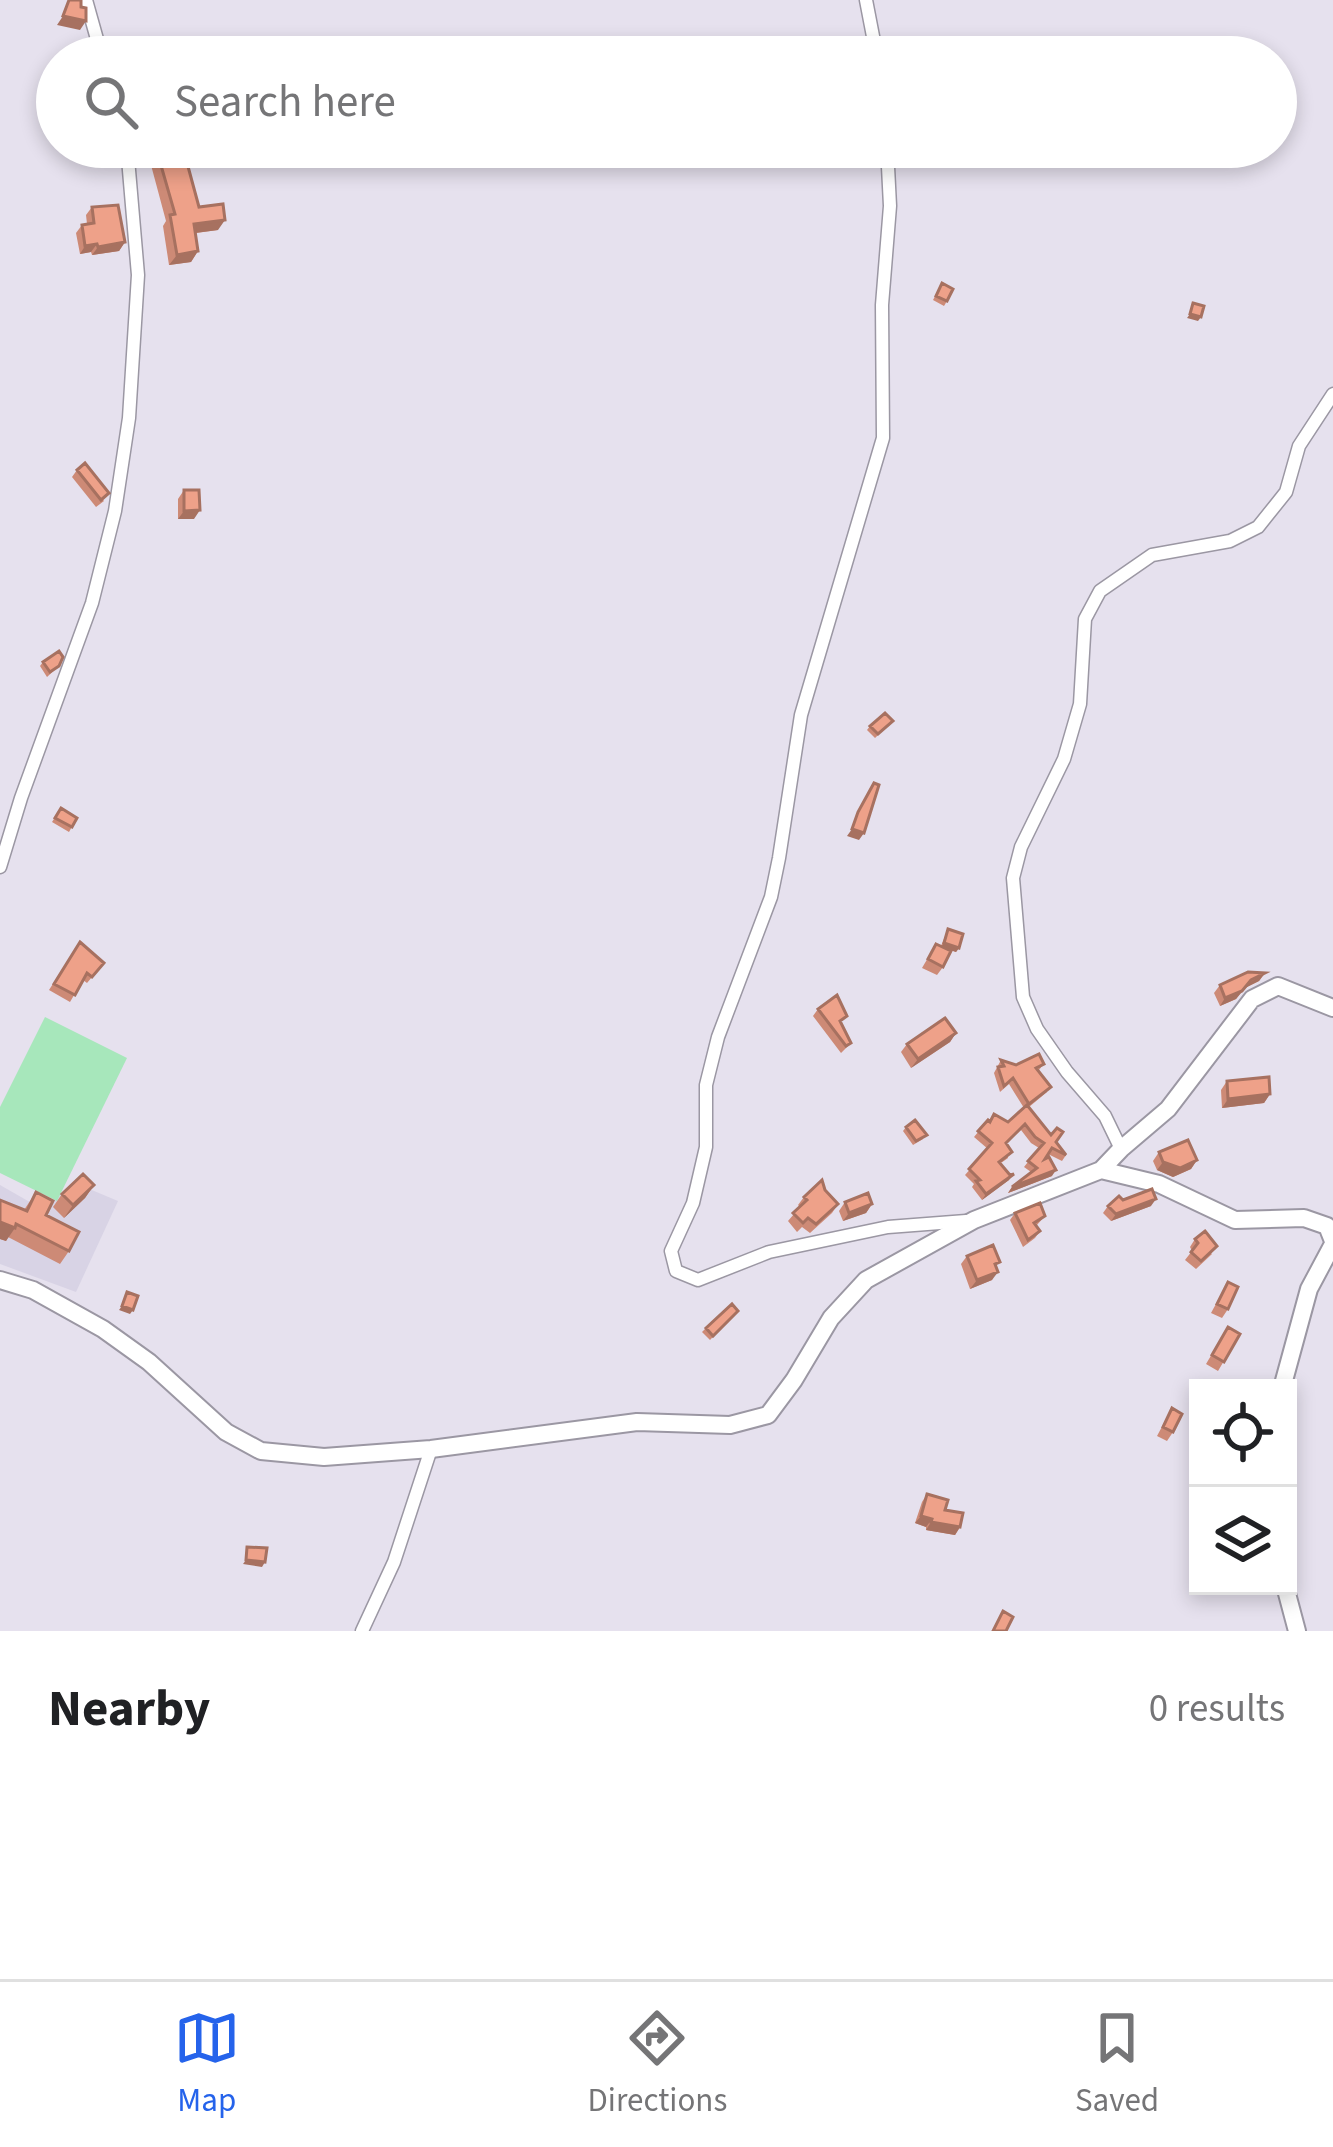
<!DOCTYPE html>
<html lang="en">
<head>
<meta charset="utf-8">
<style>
  :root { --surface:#fff; --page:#f2f2f2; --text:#202124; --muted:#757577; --line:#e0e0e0; --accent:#2563eb }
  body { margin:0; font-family:"Source Sans 3",sans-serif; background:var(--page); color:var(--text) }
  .controls { position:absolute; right:36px; bottom:36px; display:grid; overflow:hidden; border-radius:0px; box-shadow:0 6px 18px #0003 }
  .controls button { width:108px; height:108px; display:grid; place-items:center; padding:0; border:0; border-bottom:3px solid var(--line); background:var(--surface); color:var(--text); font:60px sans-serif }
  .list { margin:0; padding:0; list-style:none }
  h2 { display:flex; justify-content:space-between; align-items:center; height:156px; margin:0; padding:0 48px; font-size:51px }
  h2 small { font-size:39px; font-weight:400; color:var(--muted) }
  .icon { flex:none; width:66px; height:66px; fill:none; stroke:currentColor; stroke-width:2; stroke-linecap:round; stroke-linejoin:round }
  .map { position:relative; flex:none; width:1333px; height:1631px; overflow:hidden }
  .search { position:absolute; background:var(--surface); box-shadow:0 6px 18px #0003; left:36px; right:36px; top:36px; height:132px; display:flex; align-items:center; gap:30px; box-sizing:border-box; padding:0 42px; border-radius:66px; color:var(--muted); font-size:45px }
  .sheet { height:348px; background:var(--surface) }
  nav { display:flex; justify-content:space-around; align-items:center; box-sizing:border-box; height:168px; border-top:3px solid var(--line); background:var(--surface); font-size:33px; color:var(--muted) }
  nav a { display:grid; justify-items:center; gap:6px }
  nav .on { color:var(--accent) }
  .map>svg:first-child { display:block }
  .built { fill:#d8d3e5 }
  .green { fill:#a7e7bb }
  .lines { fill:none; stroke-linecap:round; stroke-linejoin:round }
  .street-casing { stroke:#9b97a3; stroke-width:15 }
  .secondary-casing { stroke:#9b97a3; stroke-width:20 }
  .street { stroke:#fff; stroke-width:12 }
  .secondary { stroke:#fff; stroke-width:16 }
  .wall { fill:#cd8a76 }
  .shaded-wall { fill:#a77160 }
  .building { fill:#eea189; stroke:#a77160; stroke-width:3 }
</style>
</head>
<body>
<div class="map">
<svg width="1333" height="1631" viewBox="0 0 1333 1631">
  <rect width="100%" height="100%" fill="#e6e1ee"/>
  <path class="built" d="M75,1183L118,1201L76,1292L0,1264V1185L42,1209Z"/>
  <path class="green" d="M45,1017L127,1058L57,1201L0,1173V1107Z"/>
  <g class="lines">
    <defs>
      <path id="street" d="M86,0L102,57
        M866,0L877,57
        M887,147L890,206L882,305L883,438L801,715L779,858L771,897L718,1037L706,1085V1147L693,1203L671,1251L676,1271L698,1280L769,1252L888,1227L966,1221
        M0,867L21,798L92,603L115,511L129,418L138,275L127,147
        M1121,1149L1105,1116L1067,1072L1037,1029L1023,997L1013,878L1021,847L1064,759L1080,704L1085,619L1100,591L1152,555L1230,541L1258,527L1286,492L1299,446L1333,394
        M362,1631L394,1562L431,1449"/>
      <path id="secondary" d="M1101,1170L1121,1149L1168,1109L1252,999L1278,986L1333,1008
        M0,1280L33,1290L103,1329L149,1362L226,1432L261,1451L324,1457L431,1449L637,1422L730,1425L768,1415L794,1380L831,1318L866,1280L974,1220L1101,1170L1159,1184L1235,1220L1304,1218L1327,1226L1333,1241
        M1282,1388L1309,1289L1333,1244
        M1285,1586L1297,1631"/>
    </defs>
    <use href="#street" class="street-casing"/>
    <use href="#secondary" class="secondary-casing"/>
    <use href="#street" class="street"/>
    <use href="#secondary" class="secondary"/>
  </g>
  <path class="wall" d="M158,155L218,230L196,233L198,251L191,262L169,265L163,226L166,221L151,165Z
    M92,207L125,242L119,251L92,255L91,252L80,254L76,233L82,225L87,224L86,215Z
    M942,283L947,301L944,306L933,300Z
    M77,470L104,501L96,507L72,477Z
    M184,490L194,519H178V499Z
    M43,662L59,666L47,677L40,666Z
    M893,721L875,738L867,730L870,726Z
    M61,808L77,818L69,832L52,822Z
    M948,929L959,948L956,952L948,949L943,967L937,975L922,968L936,944L941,946Z
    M80,942L104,963L87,983L83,980L70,1002L49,990Z
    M1265,973L1259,981L1245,988L1236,999L1220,1006L1214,993L1220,985Z
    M818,1009L841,1024L851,1043L841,1053L813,1016Z
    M956,1033L950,1042L911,1068L901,1052L907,1044Z
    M1001,1060L1016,1065L1044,1064L1038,1071L1047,1092L1029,1107L1066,1155L1062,1161L1048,1154L1045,1159L1052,1176L1008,1193L1012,1187L1031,1172L1024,1167L1039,1148L1031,1143L1021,1130L1006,1144L1008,1158L1001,1163L1009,1180L982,1200L972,1187L974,1184L965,1175L988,1149L974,1137L988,1120L1008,1122L1024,1108L1009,1084L1000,1092L994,1073Z
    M1227,1081L1270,1094L1264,1103L1222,1108L1221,1090Z
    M906,1127L923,1139L913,1145L903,1131Z
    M1159,1152L1197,1160L1191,1169L1173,1177L1157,1170L1153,1161Z
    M94,1185L85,1198L64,1218L53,1207L62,1194Z
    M825,1190L838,1204L832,1213L810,1233L802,1227L797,1232L788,1221L800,1207L798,1205L804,1197Z
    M36,1192L46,1215L69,1251L60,1264L8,1237L6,1241L0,1239V1200L24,1210Z
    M1123,1200L1151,1206L1111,1221L1103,1213L1108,1206Z
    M845,1202L872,1204L866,1213L843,1221L839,1211Z
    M1015,1213L1045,1216L1036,1226L1040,1231L1035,1238L1023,1247L1010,1220Z
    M1195,1239L1212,1254L1196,1269L1185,1260L1192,1251L1190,1247Z
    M967,1256L996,1268L992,1280L970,1289L961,1264Z
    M1228,1282V1309L1222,1318L1211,1313Z
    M738,1311L710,1340L702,1332L706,1328Z
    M1228,1327L1240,1334L1218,1371L1206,1364Z
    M1172,1408L1173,1432L1167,1441L1157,1436Z
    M927,1494L960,1527L955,1535L926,1530V1527L915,1523L922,1502Z"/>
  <path class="shaded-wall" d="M63,16L86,21L80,30L57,25Z
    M1223,155L1220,159L1205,160L1208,156Z
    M225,220L218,230L187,234L194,224Z
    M125,242L119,251L92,255L98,247Z
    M97,244L91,252L80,254L85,246Z
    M198,251L191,262L169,265L177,255Z
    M1190,314L1201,317L1198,321L1187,318Z
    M200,510L194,519H178L184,511Z
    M852,829L864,833L859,840L847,836Z
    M944,943L959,948L956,952L941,947Z
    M1265,973L1259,981L1245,988L1236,999L1220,1006L1225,998Z
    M956,1033L950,1042L911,1068L918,1059Z
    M1270,1094L1264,1103L1222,1108L1228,1099Z
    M1197,1160L1191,1169L1173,1177L1157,1170L1163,1162Z
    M1056,1170L1052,1176L1008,1193L1012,1187Z
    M1014,1174L1009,1180L982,1200L986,1194Z
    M94,1185L85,1198L64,1218L73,1205Z
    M1156,1199L1151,1206L1111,1221L1116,1214Z
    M872,1204L866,1213L843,1221L849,1213Z
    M0,1222L15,1228L6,1241L0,1239Z
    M998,1272L992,1280L970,1289L977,1280Z
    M122,1306L133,1310L130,1314L119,1310Z
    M921,1516L932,1519L926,1527L915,1523Z
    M931,1522L960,1527L955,1535L926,1530Z
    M246,1560L265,1562L262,1567L243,1564Z"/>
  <path class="building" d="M69,0H81V7L86,8V21L63,16Z
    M1208,147H1222L1223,155L1208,156Z
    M183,148L199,207L223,204L225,220L194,224L198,251L177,255L170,215L175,214L158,155Z
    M118,205L125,242L98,247L97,244L85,246L82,225L94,223L92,207Z
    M942,283L953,289L947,301L936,296Z
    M1193,303L1204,306L1201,317L1190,314Z
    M85,463L109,493L101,500L77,470Z
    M184,490H199L200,510L184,511Z
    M59,651L63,657L59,666L50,672L43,662Z
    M885,713L893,721L878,734L870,726Z
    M874,783L879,785L864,833L852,829L858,812Z
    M61,808L77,818L72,827L55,818Z
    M948,929L963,934L959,948L944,943Z
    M80,942L104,963L92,977L87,973L75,995L54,984Z
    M936,944L951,951L943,967L928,959Z
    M1248,972L1265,973L1251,980L1242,991L1225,998L1220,985Z
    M837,995L847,1016L840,1021L851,1043L846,1046L818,1009Z
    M945,1018L956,1033L918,1059L907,1044Z
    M1039,1054L1044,1064L1036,1068L1051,1087L1029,1104L1013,1078L1004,1086L998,1067L1004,1066L1001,1060L1016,1065Z
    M1269,1077L1270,1094L1228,1099L1227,1081Z
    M1027,1105L1051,1135L1057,1128L1063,1132L1056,1142L1066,1155L1052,1148L1045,1159L1049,1157L1056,1170L1012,1187L1037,1168L1028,1161L1044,1143L1035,1137L1025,1124L1006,1143L1012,1152L999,1162L1010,1175L1014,1174L986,1194L976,1181L980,1180L969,1169L992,1143L978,1131L988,1120L990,1122L994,1114L1008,1122Z
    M915,1120L927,1135L916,1141L906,1127Z
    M1188,1140L1197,1160L1180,1168L1163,1162L1159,1152Z
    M83,1174L94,1185L73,1205L62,1194Z
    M822,1180L825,1190L838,1204L816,1224L808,1218L803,1223L793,1213L807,1200L804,1197Z
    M1152,1189L1156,1199L1116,1214L1108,1206L1119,1196L1123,1200Z
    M36,1192L53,1201L46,1215L79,1232L69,1251L16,1224L15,1228L0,1222V1200L27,1211Z
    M868,1193L872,1204L849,1213L845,1202Z
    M1040,1203L1045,1216L1034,1223L1040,1231L1028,1240L1015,1213Z
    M1205,1231L1217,1246L1201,1261L1191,1252L1198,1243L1195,1239Z
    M993,1245L1000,1262L995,1264L998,1272L977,1280L967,1256Z
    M1228,1282L1238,1287L1228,1309L1217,1304Z
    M127,1292L138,1296L133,1310L122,1306Z
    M732,1304L738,1311L713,1336L706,1328Z
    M1228,1327L1240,1334L1224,1362L1212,1355Z
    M1172,1408L1182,1414L1173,1432L1163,1427Z
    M927,1494L948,1500L945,1510L963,1513L960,1527L931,1522L932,1519L921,1516Z
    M247,1547L267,1548L265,1562L246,1560Z
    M1003,1611L1013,1617L1006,1631H993Z"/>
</svg>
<div class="controls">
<button><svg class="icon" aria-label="locate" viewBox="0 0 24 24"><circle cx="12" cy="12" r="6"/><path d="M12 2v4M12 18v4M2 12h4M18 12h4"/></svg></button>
<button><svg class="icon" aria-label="layers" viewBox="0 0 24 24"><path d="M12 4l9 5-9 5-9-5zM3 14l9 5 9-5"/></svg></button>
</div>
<div class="search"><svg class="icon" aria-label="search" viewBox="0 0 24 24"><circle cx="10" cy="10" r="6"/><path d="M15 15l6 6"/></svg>Search here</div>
</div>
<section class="sheet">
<h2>Nearby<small>0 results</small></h2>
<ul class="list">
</ul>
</section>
<nav>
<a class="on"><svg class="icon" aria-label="map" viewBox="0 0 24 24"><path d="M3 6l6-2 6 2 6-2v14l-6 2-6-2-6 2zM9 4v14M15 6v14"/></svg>Map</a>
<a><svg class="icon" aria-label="directions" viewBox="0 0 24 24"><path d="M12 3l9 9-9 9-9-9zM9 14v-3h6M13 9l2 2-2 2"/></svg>Directions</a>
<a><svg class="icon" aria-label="saved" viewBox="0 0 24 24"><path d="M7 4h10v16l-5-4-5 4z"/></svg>Saved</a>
</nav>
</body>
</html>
